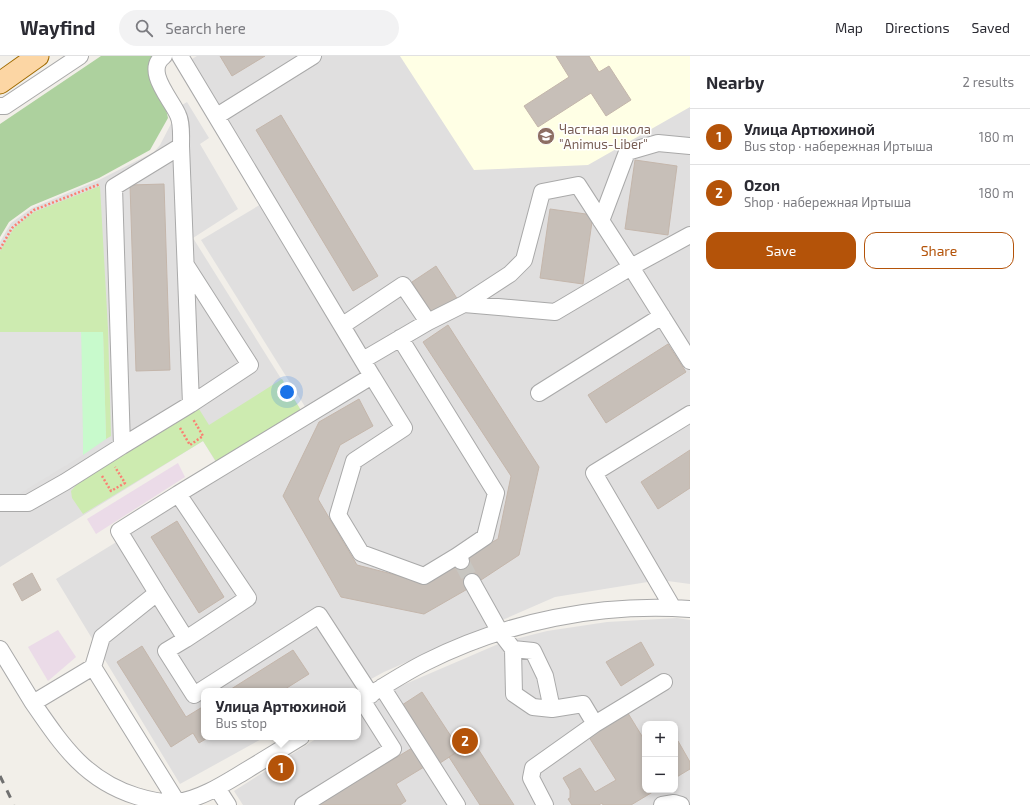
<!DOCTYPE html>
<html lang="en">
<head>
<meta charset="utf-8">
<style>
  :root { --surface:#fff; --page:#f2f2f3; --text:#2b2b33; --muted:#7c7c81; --line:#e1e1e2; --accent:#b45309 }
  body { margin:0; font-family:"Exo 2",sans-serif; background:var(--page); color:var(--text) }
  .controls { position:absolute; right:12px; bottom:12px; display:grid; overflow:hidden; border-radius:8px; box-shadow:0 2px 6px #0003 }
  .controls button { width:36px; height:36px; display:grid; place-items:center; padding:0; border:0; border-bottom:1px solid var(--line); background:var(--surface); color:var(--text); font:20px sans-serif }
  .you { position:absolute; left:287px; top:336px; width:14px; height:14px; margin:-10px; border:3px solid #fff; border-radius:50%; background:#1a73e8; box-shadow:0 0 0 6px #1a73e833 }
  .badge { display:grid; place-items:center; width:26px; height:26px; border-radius:50%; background:var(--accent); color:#fff; font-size:13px; font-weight:700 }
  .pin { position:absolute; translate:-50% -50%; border:2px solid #fff; box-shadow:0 1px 4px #0006 }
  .popup { position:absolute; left:201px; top:632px; width:160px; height:52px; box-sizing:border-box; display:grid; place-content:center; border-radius:8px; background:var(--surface); filter:drop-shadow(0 1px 3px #0005); font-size:13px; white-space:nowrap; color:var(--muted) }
  .popup b { font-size:15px; color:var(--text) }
  .popup::after { content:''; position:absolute; left:50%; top:100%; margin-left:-8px; border:8px solid transparent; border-top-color:var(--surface) }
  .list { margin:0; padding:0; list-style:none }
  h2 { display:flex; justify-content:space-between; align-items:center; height:52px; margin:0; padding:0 16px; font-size:17px }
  h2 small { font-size:13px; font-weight:400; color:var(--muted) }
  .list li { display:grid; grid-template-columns:26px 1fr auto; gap:12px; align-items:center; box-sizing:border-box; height:56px; padding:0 16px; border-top:1px solid var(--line) }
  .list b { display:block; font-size:15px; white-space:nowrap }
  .list p { margin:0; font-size:13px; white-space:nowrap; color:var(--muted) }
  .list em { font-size:13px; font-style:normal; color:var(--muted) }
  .actions { display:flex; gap:8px; padding:12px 16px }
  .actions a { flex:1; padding:9px 0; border:1px solid var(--accent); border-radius:12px; text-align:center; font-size:14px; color:var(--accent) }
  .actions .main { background:var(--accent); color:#fff }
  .icon { flex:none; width:22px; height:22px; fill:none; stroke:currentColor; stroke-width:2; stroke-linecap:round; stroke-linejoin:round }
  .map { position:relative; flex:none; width:690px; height:749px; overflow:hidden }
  header { display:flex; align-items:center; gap:24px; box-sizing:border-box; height:56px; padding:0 20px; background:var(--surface); border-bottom:1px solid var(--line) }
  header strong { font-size:19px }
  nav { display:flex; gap:22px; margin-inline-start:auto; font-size:14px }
  .search { width:280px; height:36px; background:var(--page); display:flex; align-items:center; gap:10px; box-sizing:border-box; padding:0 14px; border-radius:22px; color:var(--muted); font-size:15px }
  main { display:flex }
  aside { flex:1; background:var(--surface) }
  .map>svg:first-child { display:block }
  .residential { fill:#e0dfdf; fill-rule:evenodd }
  .industrial { fill:#ebdbe8 }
  .education { fill:#ffffe5 }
  .grass { fill:#cdebb0 }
  .forest { fill:#add19e }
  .park { fill:#c8facc }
  .parking { fill:#e2e2e2 }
  .building { fill:#c7bfb8; stroke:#c4b6ab }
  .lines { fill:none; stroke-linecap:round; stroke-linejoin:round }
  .minor-tunnel { stroke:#c8c6c1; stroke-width:16; stroke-dasharray:16 8; stroke-linecap:butt }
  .minor-casing { stroke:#a9a9a9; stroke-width:18 }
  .major-casing { stroke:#a06b00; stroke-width:23 }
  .path { stroke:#fa8072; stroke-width:2.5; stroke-dasharray:2 2; stroke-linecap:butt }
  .minor { stroke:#fff; stroke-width:16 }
  .major { stroke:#fcd6a4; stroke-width:21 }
  .rail { stroke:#707070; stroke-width:3; stroke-dasharray:8 8; stroke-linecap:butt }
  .labels { text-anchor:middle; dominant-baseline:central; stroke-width:3; stroke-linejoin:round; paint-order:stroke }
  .education-label { font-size:13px; fill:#785e54; stroke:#fff; text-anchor:start }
</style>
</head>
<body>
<header>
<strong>Wayfind</strong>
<div class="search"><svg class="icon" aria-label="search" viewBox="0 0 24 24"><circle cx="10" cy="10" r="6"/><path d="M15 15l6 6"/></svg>Search here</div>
<nav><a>Map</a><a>Directions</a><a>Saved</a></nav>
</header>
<main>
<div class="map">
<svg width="690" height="749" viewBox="0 0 690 749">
  <rect width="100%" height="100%" fill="#f2efe9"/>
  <path class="residential" d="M197,0H690V528L660,524L555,541L384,616L349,635H204V681H265L180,728L56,523L314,365L201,184L273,141L192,3Z
    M187,46L209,82L200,88L238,153L193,182L302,356L217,408L203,385L0,511V186L11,167L32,152L99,124L154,96L160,89L174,62L170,56Z
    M677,562L690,564V749H243L234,735L319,681H358V656L396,632L503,586L547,575L607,566ZM645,668H675V734H645Z"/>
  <path class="industrial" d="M178,407L185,421L96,478L87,463Z
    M58,574L76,601L48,625L28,591Z"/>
  <path class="education" d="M400,0H690V51L588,109L474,114Z"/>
  <path class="grass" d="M100,130L108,273L111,380L106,383L103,276H0V195L14,172L34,156Z
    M282,323L302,356L217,407L203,385L83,458L72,442L71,435L78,427L199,353L209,369Z"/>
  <path class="forest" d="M101,0H154L168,62L150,94L99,122L31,150L9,166L0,181V68Z"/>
  <path class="park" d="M81,276H103L106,383L83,399Z"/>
  <path class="parking" d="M0,276H81L83,399L19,438H0Z"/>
  <path class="building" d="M220,0H265L232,20Z
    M556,0H589L599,16L609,10L631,44L606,60L591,37L538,71L524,50L569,21Z
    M281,59L378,220L353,235L256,74Z
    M635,104L677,110L668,179L625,173Z
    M164,128L170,314L136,315L130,129Z
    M550,153L593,159L583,228L540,222Z
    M436,210L458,244L434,260L412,226Z
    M448,269L539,411L519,499L481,524L479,522L469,528L471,531L424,558L341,541L283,440L319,366L359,343L373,370L340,389L318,443L357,509L423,526L464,501L498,483L511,420L423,286Z
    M668,288L686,316L606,367L588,339Z
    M690,394V432L658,453L641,426Z
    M177,465L224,541L199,557L151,481Z
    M32,517L41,534L22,545L13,528Z
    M641,586L654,609L621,630L606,606Z
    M142,590L186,661L204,650V681H209L199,687L193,677L171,691L117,606Z
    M293,594L309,618L282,635H228Z
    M422,636L460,694L437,709L399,651Z
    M626,654L645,685V734H656L631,749H603L602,747L599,749H572L568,743L570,742V734L563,722L580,712L595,736L616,724L587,678Z
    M473,685L514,749H480L449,701Z
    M678,685L690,706V713L675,722V687Z
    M412,692L424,711L396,728L406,745L400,749H318Z"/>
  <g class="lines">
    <path class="minor-tunnel" d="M461,505L472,526"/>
    <defs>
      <path id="minor" d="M180,0L372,320L178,438L248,542L186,583L157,537L102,581L93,611L33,647C62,689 85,724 136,740C149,744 164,748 178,746C203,742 225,727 247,714C265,703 283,692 301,681
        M1,50H5L80,0
        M217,60L313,0
        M601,165L627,96L658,87L690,90
        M690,179L631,211L690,305
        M186,209L250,309L191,348
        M343,269L403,229L428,266
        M400,282L496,437L485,481L457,500L461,505
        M363,304L428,266L464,248L555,256L631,211L578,129L542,136L524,204L510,218L464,248
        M372,320L404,372L354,405L338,459L361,497L424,520L457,500
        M539,337L662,260
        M122,390L191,348L181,90
        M0,447H28L65,426L122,390L114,131L181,90C181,80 182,67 178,59C172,44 143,14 164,0
        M472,526L500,576L513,593L514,638L533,651L552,653L583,648L595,668L533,712L531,722L545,749
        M157,537L119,475L178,438
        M673,552L594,417L690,358
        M186,583L166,595L194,639L319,559L371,639
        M0,593L33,647
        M513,593L533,595L545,620L552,653
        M93,611L177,746
        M382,631L457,749
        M358,646C380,633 402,618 426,606C508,565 599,547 690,553
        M595,668L664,626
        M217,732L228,749
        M303,749L393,693L362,644
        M662,749L674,747L681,749"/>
      <path id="major" d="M0,27L38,0"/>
    </defs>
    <use href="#minor" class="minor-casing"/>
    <use href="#major" class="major-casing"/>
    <path class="path" d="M0,193L12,172L34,154L100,128
      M180,372L190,389L203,380L193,363
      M102,420L111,435L125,427L115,411"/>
    <use href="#minor" class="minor"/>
    <use href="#major" class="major"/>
    <path class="rail" d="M0,720L14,749"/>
  </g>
  <defs>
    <symbol id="school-disc" viewBox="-11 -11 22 22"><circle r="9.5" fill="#8d6e63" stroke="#fff"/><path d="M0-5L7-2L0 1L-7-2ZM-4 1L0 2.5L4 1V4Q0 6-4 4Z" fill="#fff"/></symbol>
  </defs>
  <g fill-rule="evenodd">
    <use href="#school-disc" x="536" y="70" width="20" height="20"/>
  </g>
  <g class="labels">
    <g class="education-label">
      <text x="559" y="73">Частная школа<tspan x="559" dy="15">"Animus-Liber"</tspan></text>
    </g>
  </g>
</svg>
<div class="controls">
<button>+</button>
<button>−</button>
</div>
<div class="you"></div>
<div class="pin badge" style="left:281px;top:712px">1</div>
<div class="popup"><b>Улица Артюхиной</b>Bus stop</div>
<div class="pin badge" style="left:465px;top:685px">2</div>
</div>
<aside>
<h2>Nearby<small>2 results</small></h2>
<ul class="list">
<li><span class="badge">1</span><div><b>Улица Артюхиной</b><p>Bus stop · набережная Иртыша</p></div><em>180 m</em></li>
<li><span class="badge">2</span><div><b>Ozon</b><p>Shop · набережная Иртыша</p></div><em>180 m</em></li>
</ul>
<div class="actions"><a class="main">Save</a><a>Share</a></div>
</aside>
</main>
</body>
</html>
